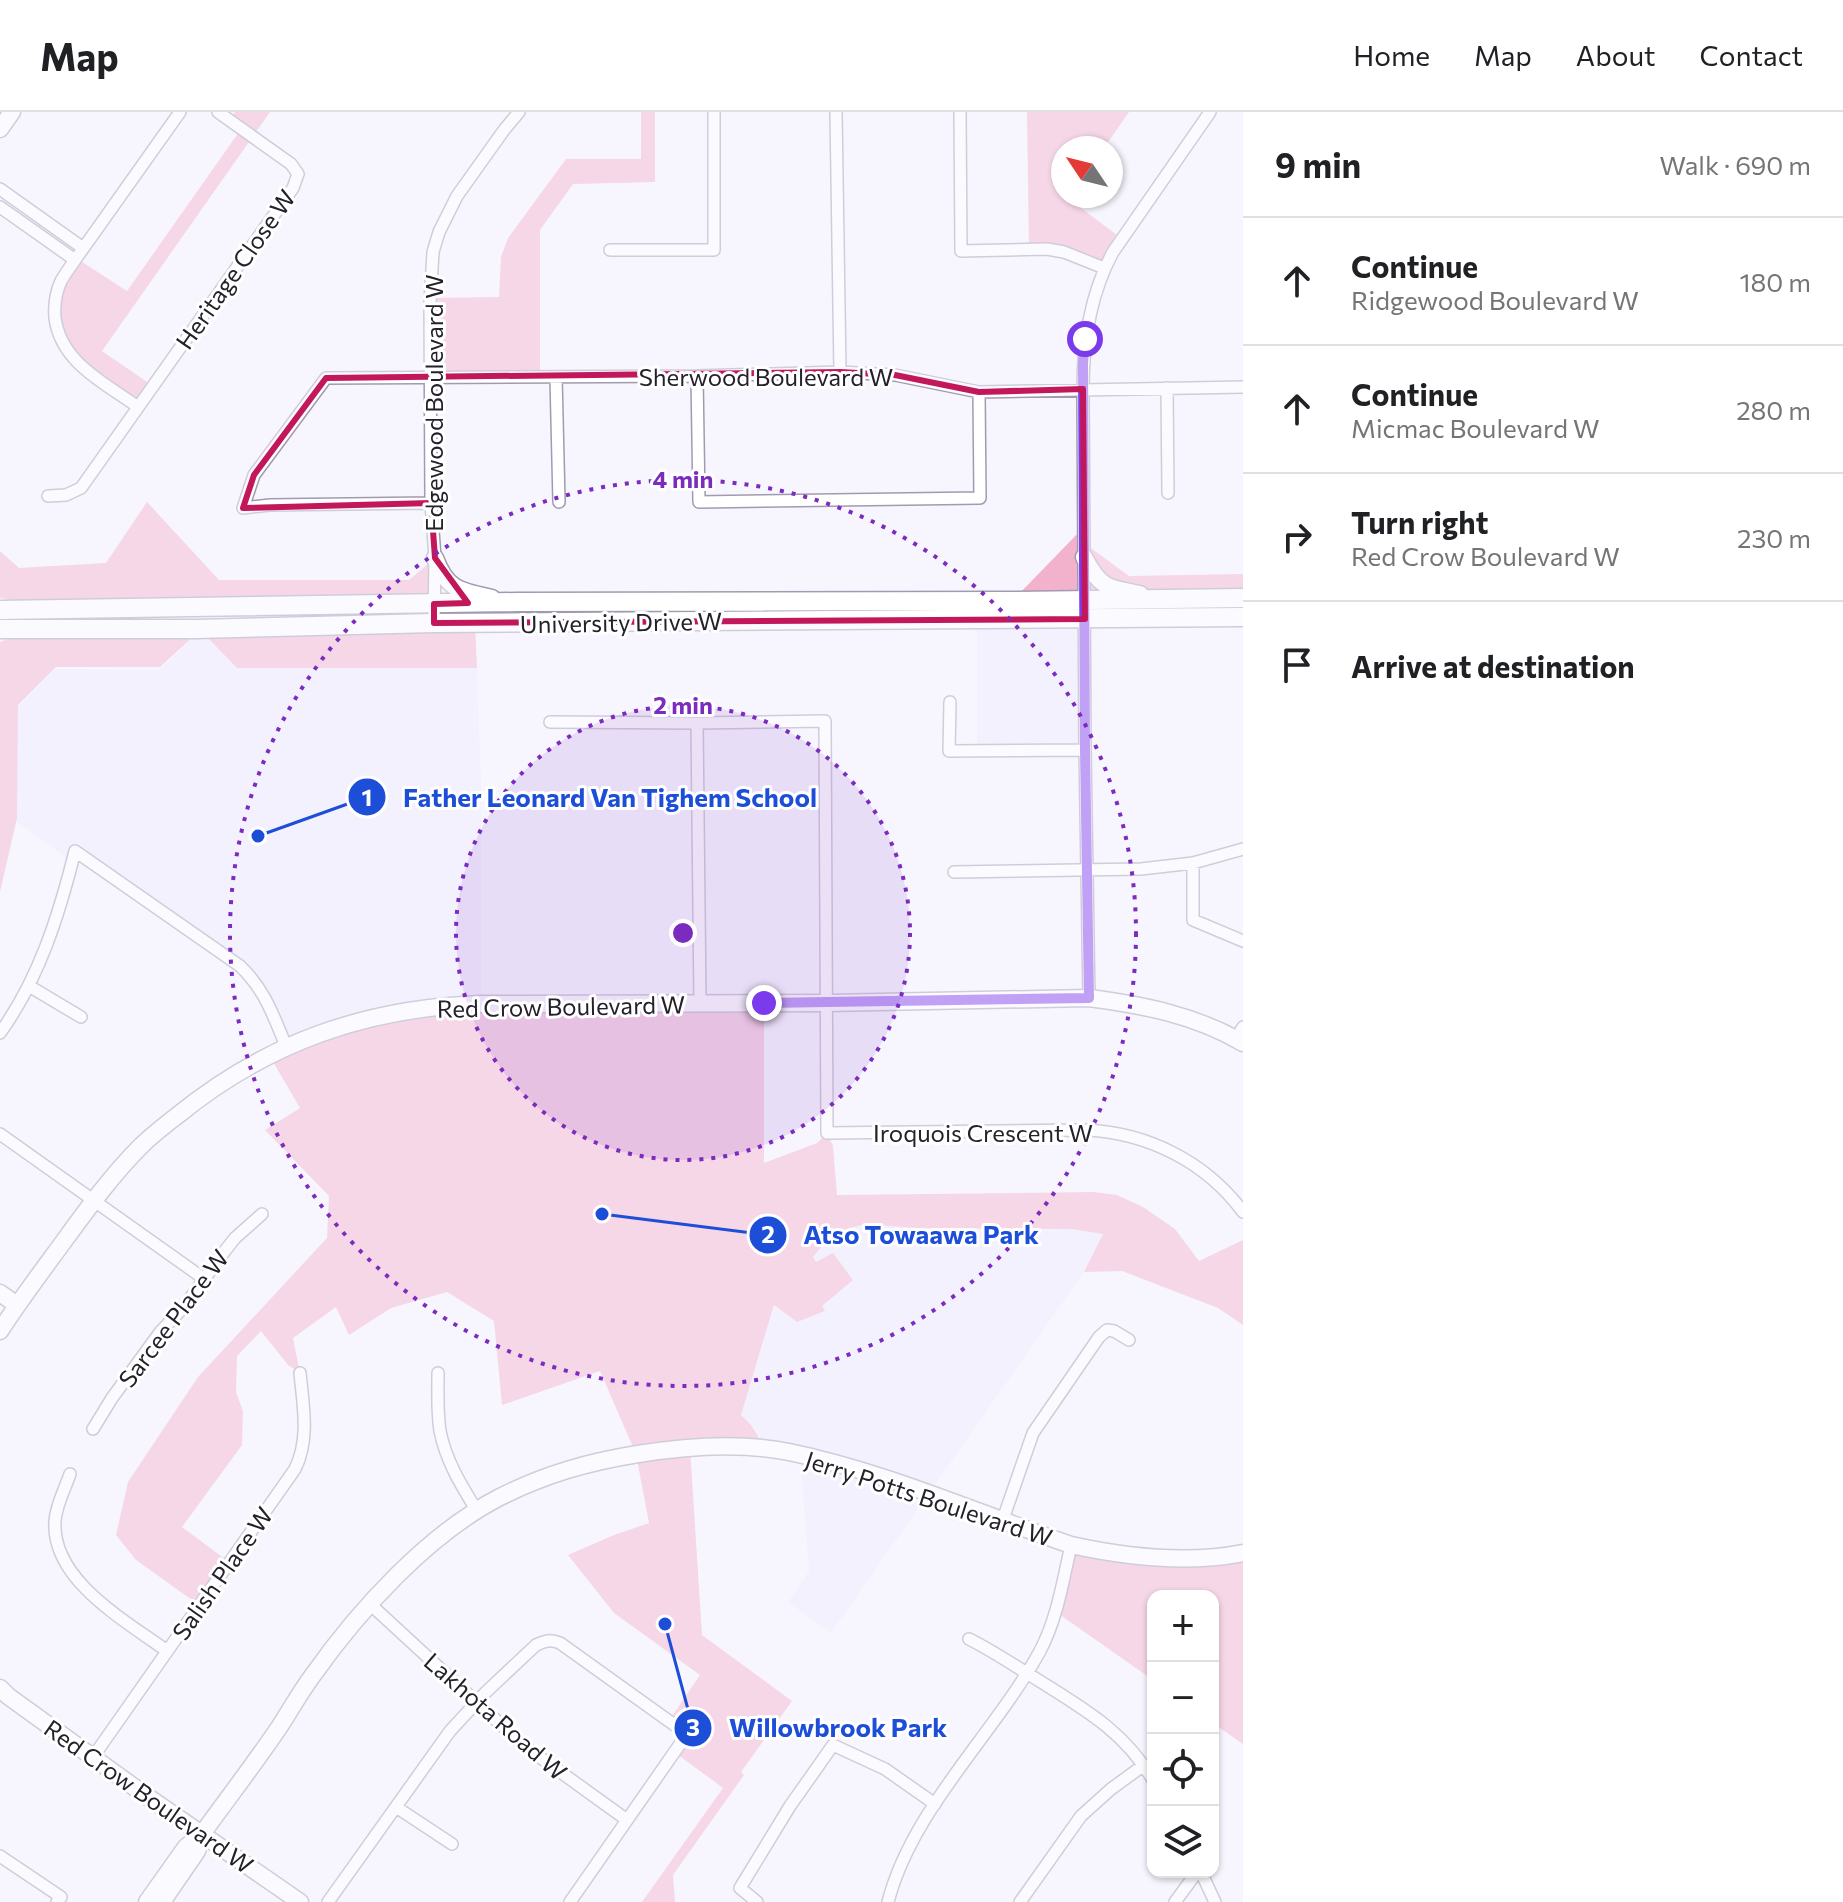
<!DOCTYPE html>
<html lang="en">
<head>
<meta charset="utf-8">
<style>
  :root { --surface:#fff; --page:#f6f6f6; --text:#202124; --muted:#757577; --line:#e0e0e0 }
  body { margin:0; font-family:Commissioner,sans-serif; background:var(--page); color:var(--text) }
  .controls { position:absolute; right:24px; bottom:24px; display:grid; overflow:hidden; border-radius:16px; box-shadow:0 2px 6px #0004 }
  .controls button { width:72px; height:72px; display:grid; place-items:center; padding:0; border:0; border-bottom:2px solid var(--line); background:var(--surface); color:var(--text); font:40px sans-serif }
  .compass { position:absolute; left:1051px; top:24px; width:72px; height:72px; border-radius:50%; background:var(--surface); box-shadow:0 2px 6px #0004; rotate:305deg }
  .stop { position:absolute; width:24px; height:24px; margin:-18px; border:6px solid #7c3aed; border-radius:50%; background:#fff }
  .stop.end { background:#7c3aed; border-color:#fff; box-shadow:0 2px 8px #0008 }
  .list { margin:0; padding:0; list-style:none }
  h2 { display:flex; justify-content:space-between; align-items:center; height:104px; margin:0; padding:0 32px; font-size:34px }
  h2 small { font-size:26px; font-weight:400; color:var(--muted) }
  .list li { display:grid; grid-template-columns:52px 1fr auto; gap:24px; align-items:center; box-sizing:border-box; height:128px; padding:0 32px; border-top:2px solid var(--line) }
  .list b { display:block; font-size:30px; white-space:nowrap }
  .list p { margin:0; font-size:26px; white-space:nowrap; color:var(--muted) }
  .list em { font-size:26px; font-style:normal; color:var(--muted) }
  .icon { flex:none; width:44px; height:44px; fill:none; stroke:currentColor; stroke-width:2; stroke-linecap:round; stroke-linejoin:round }
  .map { position:relative; flex:none; width:1243px; height:1790px; overflow:hidden }
  header { display:flex; align-items:center; gap:48px; box-sizing:border-box; height:112px; padding:0 40px; background:var(--surface); border-bottom:2px solid var(--line) }
  header strong { font-size:38px }
  nav { display:flex; gap:44px; margin-inline-start:auto; font-size:28px }
  main { display:flex }
  aside { flex:1; background:var(--surface) }
  .map>svg:first-child { display:block }
  .built { fill:#f0ebfe }
  .green { fill:#f3b2cc }
  .lines { fill:none; stroke-linecap:round; stroke-linejoin:round }
  .street-casing { stroke:#a09bb0; stroke-width:14 }
  .secondary-casing { stroke:#a09bb0; stroke-width:19 }
  .primary-casing { stroke:#a09bb0; stroke-width:21 }
  .street { stroke:#fff; stroke-width:11 }
  .secondary { stroke:#fff; stroke-width:16 }
  .primary { stroke:#fff; stroke-width:18 }
  .route { stroke:#7c3aed; stroke-width:10 }
  .marked { fill:none; stroke:#c2185b; stroke-width:6; stroke-linejoin:round }
  .ring { fill:none; stroke:#7b2cbf; stroke-width:4; stroke-dasharray:4 8 }
  .labels { text-anchor:middle; dominant-baseline:central; stroke-width:6; stroke-linejoin:round; paint-order:stroke }
  .street-label { font-size:24px; fill:#24212a; stroke:#fff }
  .centre { fill:#7b2cbf; stroke:#fff; stroke-width:4 }
  .ring-label { font-size:24px; text-anchor:middle; font-weight:bold; fill:#7b2cbf; stroke:#fff; stroke-width:6; stroke-linejoin:round; paint-order:stroke }
  .leader { fill:none; stroke:#1d4ed8; stroke-width:3 }
  .callout-dot { fill:#1d4ed8; stroke:#fff; stroke-width:3 }
  .mark-label { font-size:24px; text-anchor:middle; font-weight:bold; fill:#fff }
  .callout-label { font-size:26px; text-anchor:middle; font-weight:bold; fill:#1d4ed8; stroke:#fff; stroke-width:6; stroke-linejoin:round; paint-order:stroke }
</style>
</head>
<body>
<header>
<strong>Map</strong>
<nav><a>Home</a><a>Map</a><a>About</a><a>Contact</a></nav>
</header>
<main>
<div class="map">
<svg width="1243" height="1790" viewBox="0 0 1243 1790">
  <rect width="100%" height="100%" fill="#f7f5fe"/>
  <path class="built" d="M977,507H1085V638L977,639Z
    M196,522H204L237,556H477L481,668V892L286,934L256,871L75,739L72,750L16,709L17,596L55,557L159,558Z
    M865,1112L915,1116L1071,1117L1104,1122L1084,1160L831,1521L788,1490L809,1459L800,1343L765,1336L741,1303L775,1192L833,1120Z"/>
  <path class="green" d="M235,0H270L102,239L153,274L138,295L63,234L56,185L76,146L127,179L239,20L227,11Z
    M641,0H655V70L573,72L540,118V265H430L431,186L499,185L501,145L508,126L566,47H641Z
    M1027,0H1129L1104,36H1063V84H1071L1069,87L1121,126L1104,156L1080,146L1029,138Z
    M147,390L219,468H409L435,446L434,492H33L0,486V439L19,456L106,451Z
    M1084,415V431L1129,464L1243,462V486L1012,489Z
    M475,512L477,556H237L204,522Z
    M196,522L160,555H56L18,593L17,706L0,780V530L8,527Z
    M764,891V1051L817,1031L827,1021L833,1034L837,1083L1093,1080L1117,1083L1143,1095L1175,1117L1199,1149L1243,1128V1213L1218,1196L1122,1159L1084,1160L1103,1122L1071,1117L915,1116L865,1112L833,1121L813,1145L816,1150L833,1141L853,1168L822,1194L825,1199L797,1210L774,1193L741,1303L751,1313L765,1336H690L702,1523L792,1589L741,1660L744,1663L673,1763L675,1790H642L723,1676L674,1640L687,1622L668,1610L700,1563L614,1501L568,1443L614,1423L649,1411L636,1342L600,1259L502,1293L494,1209L447,1180L391,1196L349,1223L336,1195L293,1226L300,1261L288,1253L261,1219L237,1244L236,1280L243,1299L242,1333L182,1415L229,1450L199,1493L136,1448L116,1423L128,1370L198,1265L327,1126L329,1084L265,1018L300,996L269,943L395,901Z
    M1071,1433L1097,1439L1243,1442V1632L1213,1611V1484H1153V1568L1056,1500Z"/>
  <g class="lines">
    <defs>
      <path id="street" d="M836,0L840,260
        M960,0L961,139L1047,137L1064,140L1104,156
        M0,77L83,136
        M0,95L75,148
        M610,138H714V0
        M697,264L699,390L980,386L979,280
        M556,265L559,390
        M1167,276L1168,381
        M138,295C105,271 61,251 55,206C54,194 56,180 61,169C65,162 70,155 75,148L180,0
        M48,384L66,383L81,376L293,76L298,62L291,52L218,0
        M431,391L270,393L243,396L254,363L326,266L697,264L840,260L895,263L979,280L1243,275
        M434,511L435,446L431,391L430,190L433,140L439,120L457,84L504,18L519,0
        M950,590L949,639L1085,638
        M550,610L697,611L825,609L827,1021L1087,1018C1148,1021 1206,1050 1243,1100
        M697,611L700,891
        M1193,751V808L1243,829
        M954,760L1141,757L1193,751L1243,737
        M29,874L81,905
        M1089,886L1085,638L1083,277C1083,229 1090,182 1113,140L1210,0
        M0,921C39,867 59,803 75,739L240,854C265,878 273,903 286,934
        M1236,927L1243,915
        M0,1022L203,1166
        M438,1261C438,1280 437,1300 440,1319C446,1349 461,1373 477,1399
        M93,1317L112,1286L161,1219L183,1196L224,1140L235,1126L262,1102
        M70,1362C65,1377 56,1393 55,1409C51,1468 126,1509 167,1539
        M1002,1410L1033,1321L1099,1225L1107,1218L1114,1219L1129,1228
        M370,1492L523,1633L627,1708
        M969,1527C993,1539 1015,1554 1038,1568C1084,1597 1124,1619 1153,1668
        M93,1645L295,1357C310,1327 303,1293 300,1261
        M396,1695L452,1732
        M0,1744L61,1785L57,1790
        M1201,1760L1215,1790
        M328,1790L450,1619L486,1580L536,1533C545,1529 550,1527 560,1531L687,1622L570,1790
        M757,1790L740,1776L790,1694L833,1633L885,1657L935,1692
        M888,1790C912,1697 994,1623 1040,1539C1057,1507 1063,1469 1071,1433
        M1020,1790L1081,1704L1111,1677L1144,1653
        M1175,1790L1197,1760"/>
      <path id="secondary" d="M0,17L12,0
        M1084,445C1100,476 1107,476 1140,482
        M435,446C447,478 460,479 492,486
        M0,1181L17,1193
        M0,1219C20,1188 42,1159 64,1129C88,1096 112,1063 141,1034C152,1023 165,1013 178,1003C268,930 366,896 481,892L827,891L1089,886C1143,893 1195,903 1243,931
        M0,1576L8,1584L145,1683L300,1790
        M147,1790L186,1735L202,1722C228,1686 255,1651 280,1614C291,1597 301,1579 313,1563C359,1498 428,1422 500,1385C546,1362 588,1350 638,1342C687,1334 740,1330 789,1340C886,1360 977,1401 1071,1433C1126,1445 1187,1452 1243,1441
        M162,1790L197,1739L202,1724"/>
      <path id="primary" d="M0,498L517,490L1012,489L1243,486
        M0,517H197L434,511L1243,505"/>
    </defs>
    <use href="#street" class="street-casing"/>
    <use href="#secondary" class="secondary-casing"/>
    <use href="#primary" class="primary-casing"/>
    <use href="#street" class="street"/>
    <use href="#secondary" class="secondary"/>
    <use href="#primary" class="primary"/>
  </g>
  <g class="lines">
    <path class="route" d="M764,891L1089,886L1085,638L1083,251L1085,227"/>
  </g>
  <path d="M0 0H1243V1790H0ZM840,260L895,263L979,280L1083,277L1085,507L434,511V492L468,491L435,446L431,391L243,396L254,363L326,266Z" fill="#f7f5fe" fill-opacity=".55" fill-rule="evenodd"/>
  <path class="marked" d="M840,260L895,263L979,280L1083,277L1085,507L434,511V492L468,491L435,446L431,391L243,396L254,363L326,266Z"/>
  <circle cx="683" cy="821" r="227" fill="#7b2cbf" fill-opacity=".12"/>
  <g class="ring">
    <circle cx="683" cy="821" r="227"/>
    <circle cx="683" cy="821" r="453"/>
  </g>
  <g class="labels">
    <g class="street-label">
      <text transform="translate(235 157) rotate(-55)">Heritage Close W</text>
      <text x="766" y="264">Sherwood Boulevard W</text>
      <text transform="translate(433 291) rotate(-90)">Edgewood Boulevard W</text>
      <text transform="translate(621 510) rotate(-1)">University Drive W</text>
      <text transform="translate(561 894) rotate(-1)">Red Crow Boulevard W</text>
      <text x="983" y="1020">Iroquois Crescent W</text>
      <text transform="translate(173 1206) rotate(-53)">Sarcee Place W</text>
      <text transform="translate(929 1386) rotate(18)">Jerry Potts Boulevard W</text>
      <text transform="translate(222 1461) rotate(-55)">Salish Place W</text>
      <text transform="translate(496 1604) rotate(41)">Lakhota Road W</text>
      <text transform="translate(149 1684) rotate(35)">Red Crow Boulevard W</text>
    </g>
  </g>
  <circle cx="683" cy="821" r="12" class="centre"/>
  <g class="ring-label">
    <text x="683" y="376">4 min</text>
    <text x="683" y="602">2 min</text>
  </g>
  <path class="leader" d="M258 724L367 685M602 1102L768 1123M665 1512L693 1616"/>
  <g class="callout-dot">
    <circle cx="258" cy="724" r="8"/>
    <circle cx="602" cy="1102" r="8"/>
    <circle cx="665" cy="1512" r="8"/>
    <circle cx="367" cy="685" r="20"/>
    <circle cx="768" cy="1123" r="20"/>
    <circle cx="693" cy="1616" r="20"/>
  </g>
  <g class="mark-label">
    <text x="367" y="694">1</text>
    <text x="768" y="1131">2</text>
    <text x="693" y="1624">3</text>
  </g>
  <g class="callout-label">
    <text x="610" y="695">Father Leonard Van Tighem School</text>
    <text x="921" y="1132">Atso Towaawa Park</text>
    <text x="838" y="1625">Willowbrook Park</text>
  </g>
</svg>
<div class="controls">
<button>+</button>
<button>−</button>
<button><svg class="icon" aria-label="locate" viewBox="0 0 24 24"><circle cx="12" cy="12" r="6"/><path d="M12 2v4M12 18v4M2 12h4M18 12h4"/></svg></button>
<button><svg class="icon" aria-label="layers" viewBox="0 0 24 24"><path d="M12 4l9 5-9 5-9-5zM3 14l9 5 9-5"/></svg></button>
</div>
<svg class="compass" viewBox="-18 -18 36 36"><path d="M0-13l5 13h-10z" fill="#e53935"/><path d="M0 13l5-13h-10z" fill="#757577"/></svg>
<div class="stop" style="left:1085px;top:227px"></div>
<div class="stop end" style="left:764px;top:891px"></div>
</div>
<aside>
<h2>9 min<small>Walk · 690 m</small></h2>
<ul class="list">
<li><svg class="icon" aria-label="ahead" viewBox="0 0 24 24"><path d="M12 20V5M6 11l6-6 6 6"/></svg><div><b>Continue</b><p>Ridgewood Boulevard W</p></div><em>180 m</em></li>
<li><svg class="icon" aria-label="ahead" viewBox="0 0 24 24"><path d="M12 20V5M6 11l6-6 6 6"/></svg><div><b>Continue</b><p>Micmac Boulevard W</p></div><em>280 m</em></li>
<li><svg class="icon" aria-label="right" viewBox="0 0 24 24"><path d="M7 20v-9h11M14 6l5 5-5 5"/></svg><div><b>Turn right</b><p>Red Crow Boulevard W</p></div><em>230 m</em></li>
<li><svg class="icon" aria-label="arrive" viewBox="0 0 24 24"><path d="M6 21V4h12l-3 4 3 4H6"/></svg><div><b>Arrive at destination</b></div></li>
</ul>
</aside>
</main>
</body>
</html>
